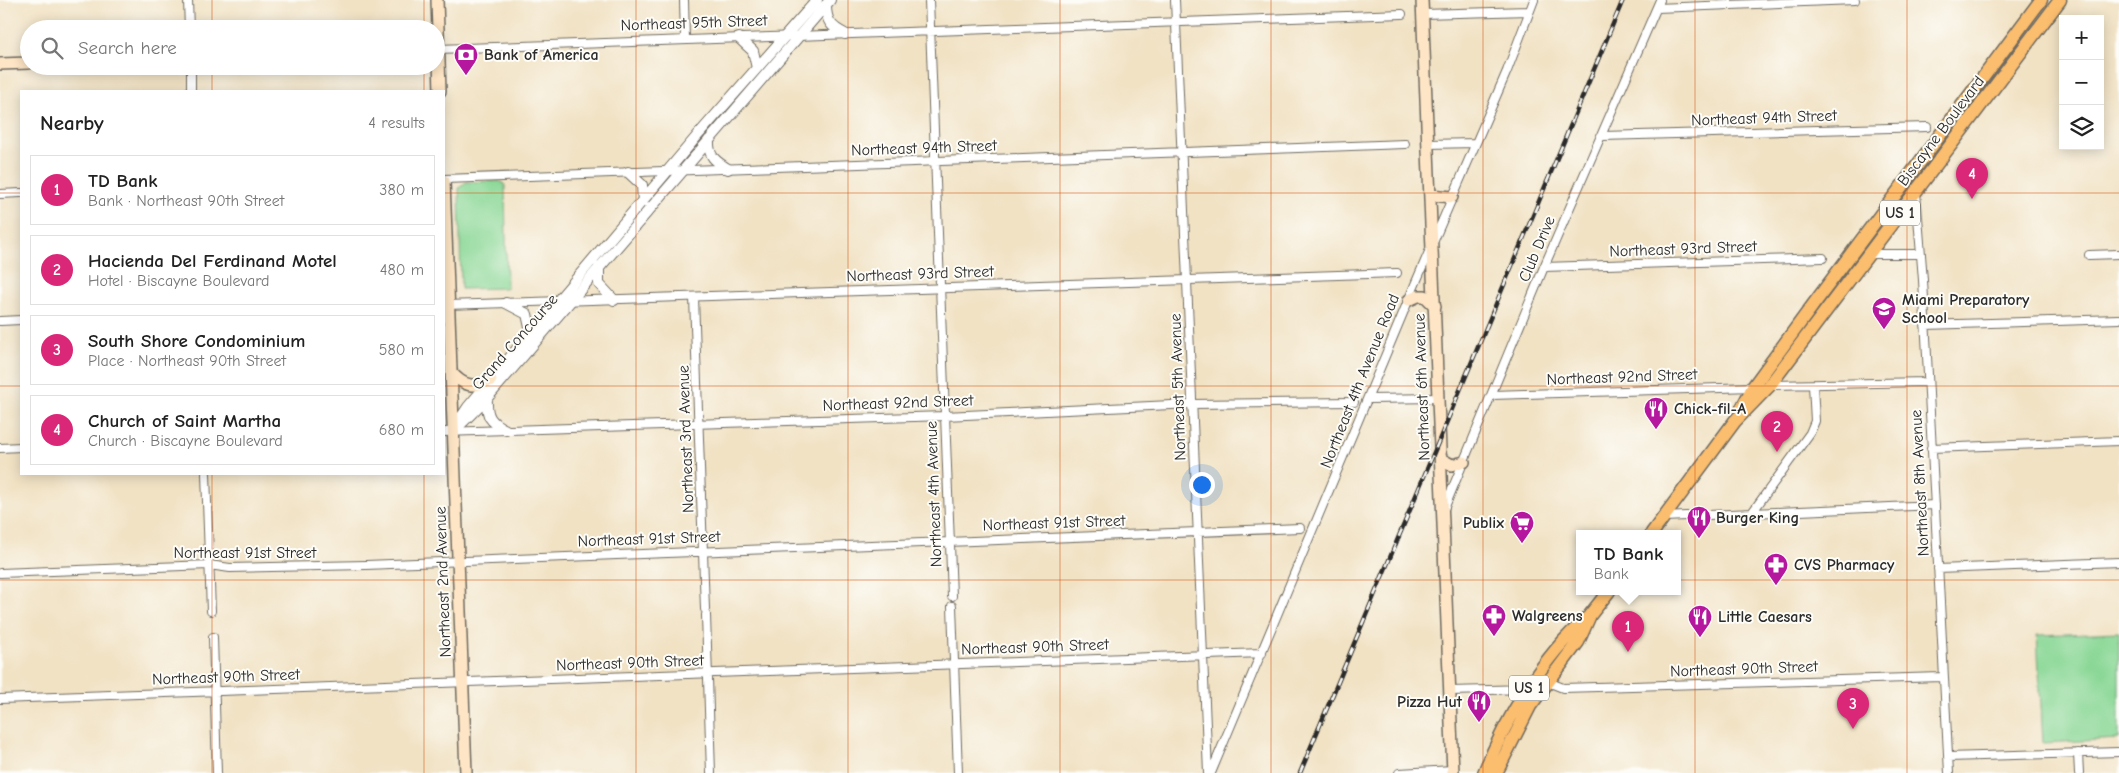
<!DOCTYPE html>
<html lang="en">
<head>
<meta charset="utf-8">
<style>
  :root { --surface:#fff; --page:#f2f2f2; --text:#222; --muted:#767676; --line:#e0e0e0; --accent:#db2777 }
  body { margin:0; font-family:"Comic Neue",sans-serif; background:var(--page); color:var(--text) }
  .controls { position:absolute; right:15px; top:15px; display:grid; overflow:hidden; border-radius:0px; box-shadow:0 2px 12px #0003 }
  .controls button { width:45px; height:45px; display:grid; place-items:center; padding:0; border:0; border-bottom:1px solid var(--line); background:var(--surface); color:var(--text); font:25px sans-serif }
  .you { position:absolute; left:1201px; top:484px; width:18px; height:18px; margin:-12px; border:4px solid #fff; border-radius:50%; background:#1a73e8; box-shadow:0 0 0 8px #1a73e833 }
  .badge { display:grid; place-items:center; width:32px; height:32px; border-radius:50%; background:var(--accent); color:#fff; font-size:16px; font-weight:700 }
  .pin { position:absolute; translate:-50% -41px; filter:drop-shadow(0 1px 2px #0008) }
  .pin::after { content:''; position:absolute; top:26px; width:18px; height:15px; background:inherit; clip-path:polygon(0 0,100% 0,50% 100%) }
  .popup { position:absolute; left:1576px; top:530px; width:105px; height:65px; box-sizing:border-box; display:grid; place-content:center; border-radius:0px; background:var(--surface); filter:drop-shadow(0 1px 4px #0005); font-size:16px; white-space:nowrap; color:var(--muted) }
  .popup b { font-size:19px; color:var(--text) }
  .popup::after { content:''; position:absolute; left:50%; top:100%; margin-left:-10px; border:10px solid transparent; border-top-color:var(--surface) }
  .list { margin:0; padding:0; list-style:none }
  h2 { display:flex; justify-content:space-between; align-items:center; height:65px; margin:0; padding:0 20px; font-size:21px }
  h2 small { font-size:16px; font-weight:400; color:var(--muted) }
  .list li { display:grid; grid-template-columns:32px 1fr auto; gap:15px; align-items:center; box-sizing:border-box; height:70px; margin:0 10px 10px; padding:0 10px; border:1px solid var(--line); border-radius:0px }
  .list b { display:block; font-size:19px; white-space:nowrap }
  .list p { margin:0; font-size:16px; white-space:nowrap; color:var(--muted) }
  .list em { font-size:16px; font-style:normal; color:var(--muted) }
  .icon { flex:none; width:28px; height:28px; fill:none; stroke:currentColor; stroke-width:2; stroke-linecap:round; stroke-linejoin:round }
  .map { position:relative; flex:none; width:2119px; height:773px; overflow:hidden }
  .search { position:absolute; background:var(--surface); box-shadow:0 2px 12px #0003; left:20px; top:20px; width:425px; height:55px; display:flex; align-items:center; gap:12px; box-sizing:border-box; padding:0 18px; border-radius:28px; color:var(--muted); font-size:19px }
  .panel { position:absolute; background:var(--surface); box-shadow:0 2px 12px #0003; left:20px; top:90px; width:425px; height:385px; border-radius:0px }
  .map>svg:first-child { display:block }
  .green { fill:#89d795; stroke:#5a8160 }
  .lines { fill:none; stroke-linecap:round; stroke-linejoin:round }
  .minor-casing { stroke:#706b61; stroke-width:10 }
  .tertiary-casing { stroke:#706b61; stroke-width:12 }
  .secondary-casing { stroke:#706b61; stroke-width:14 }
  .primary-casing { stroke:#706b61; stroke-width:15 }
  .minor { stroke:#fff; stroke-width:8 }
  .tertiary { stroke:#fff; stroke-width:10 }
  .secondary { stroke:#fde5c5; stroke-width:11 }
  .primary { stroke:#fbbd6e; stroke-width:12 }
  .rail-casing { stroke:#2b2b2b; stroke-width:4.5 }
  .rail { stroke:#fdfcf7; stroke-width:2.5; stroke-dasharray:8; stroke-linecap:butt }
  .grid { fill:none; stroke:#d5540f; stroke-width:1; stroke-opacity:0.55 }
  .labels { text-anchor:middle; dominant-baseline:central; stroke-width:4; stroke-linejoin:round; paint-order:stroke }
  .shield { fill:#fdfcf7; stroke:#6a6a68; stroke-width:1 }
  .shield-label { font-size:15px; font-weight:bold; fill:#2b2b2b }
  .street-label { font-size:16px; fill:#2b2b2b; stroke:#fdfcf7 }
  .poi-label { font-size:16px; font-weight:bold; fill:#2b2b2b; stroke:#fdfcf7; text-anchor:start }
</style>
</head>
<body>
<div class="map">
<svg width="2119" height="773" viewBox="0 0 2119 773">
  <rect width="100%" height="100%" fill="#fdfcf7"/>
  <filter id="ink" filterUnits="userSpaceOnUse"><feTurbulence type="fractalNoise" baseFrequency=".02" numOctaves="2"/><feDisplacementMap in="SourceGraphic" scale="10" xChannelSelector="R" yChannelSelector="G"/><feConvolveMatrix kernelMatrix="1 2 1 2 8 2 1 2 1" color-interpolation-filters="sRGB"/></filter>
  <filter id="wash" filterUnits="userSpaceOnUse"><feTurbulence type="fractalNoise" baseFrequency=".0096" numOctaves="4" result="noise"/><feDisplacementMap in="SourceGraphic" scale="20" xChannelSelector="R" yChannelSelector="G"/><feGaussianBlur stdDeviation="1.12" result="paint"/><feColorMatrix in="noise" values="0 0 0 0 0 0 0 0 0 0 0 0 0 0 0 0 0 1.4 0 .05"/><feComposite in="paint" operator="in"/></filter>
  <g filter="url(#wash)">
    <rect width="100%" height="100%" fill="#f1e2c4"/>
    <path class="green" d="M500,181L505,185L507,288L461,289L459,188L466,182Z
      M2119,632V739L2043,743L2037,635Z"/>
  </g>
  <g filter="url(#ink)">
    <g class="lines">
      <defs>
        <path id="minor" d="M188,0L189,29
          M684,0L685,40
          M929,0L952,596
          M1175,0L1208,773
          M1657,8L1855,0
          M1423,14L1529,11
          M438,49L1402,14
          M191,66V91
          M1602,136L1927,127
          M1428,144L1475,143
          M444,179L1405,144
          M1916,192L1923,280L1949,773
          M0,194L21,193
          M1869,254H1921
          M2089,255L2119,254
          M1544,267L1823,258
          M694,297L705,609
          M446,305L1397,273
          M0,321L21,320
          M1925,325L2119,319
          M1770,385L1928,382
          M1492,395L1753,387
          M1368,399L1439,398
          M444,432L945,416L1192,404L1354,402
          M0,448L21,447
          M1931,448L2119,441
          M206,474L211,611
          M1444,509L1544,267L1660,0
          M1751,514L1810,433L1815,421L1813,385
          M1664,517L1935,505
          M1938,569L2119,562
          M0,573L209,565L230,568L366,565L1300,528
          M952,606L958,773
          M706,615L711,773
          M213,637L217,773
          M1548,682L1563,688L1942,677
          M1450,691L1528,689
          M0,699L1262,653
          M2078,753L2079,773
          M1948,757L2119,752
          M1211,773L1416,282L1507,71L1534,0
          M1399,773L1453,770"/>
        <path id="tertiary" d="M826,5C826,21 831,27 845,34
          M739,38L753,51L757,68
          M709,140C708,156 715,161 728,169
          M628,172L642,185L643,202
          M599,267V284L614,300
          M506,303L527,314L531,332
          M487,398C486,416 490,422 506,430
          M458,422L468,407L698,135L817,0
          M453,432L487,398L830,0"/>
        <path id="secondary" d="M437,0L440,91
          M1422,0L1453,773
          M0,64L29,63
          M444,181L466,773
          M1430,195L1452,197
          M1409,300L1418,296H1425L1435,306
          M451,372C463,386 474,389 491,380
          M1441,459L1452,465L1464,462"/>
        <path id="primary" d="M1742,408L1753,387L1813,305L2041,0
          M1652,533L1735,421L1770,385L2060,0
          M1484,773C1506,719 1542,657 1587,618
          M1496,773L1530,706L1578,642L1590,615L1609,591"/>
      </defs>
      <use href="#minor" class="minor-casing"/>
      <use href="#tertiary" class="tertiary-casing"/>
      <use href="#secondary" class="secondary-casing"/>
      <use href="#primary" class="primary-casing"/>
      <use href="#minor" class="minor"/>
      <use href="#tertiary" class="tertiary"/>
      <use href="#secondary" class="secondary"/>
      <use href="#primary" class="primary"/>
      <defs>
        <path id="rail" d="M1300,773L1623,0"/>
      </defs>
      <use href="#rail" class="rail-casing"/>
      <use href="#rail" class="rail"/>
    </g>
  </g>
  <path class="grid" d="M212,0V29M424,0V29M636,0V773M848,0V773M1060,0V773M1271,0V773M1483,0V773M1695,0V773M1907,0V773M212,66V91M424,66V91M0,193H21M444,193H2119M0,386H21M444,386H2119M212,474V773M424,474V773M0,580H2119"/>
  <defs>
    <symbol id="bank-pin" viewBox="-11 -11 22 30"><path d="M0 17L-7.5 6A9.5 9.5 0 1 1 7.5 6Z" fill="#b5179e" stroke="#fdfcf7"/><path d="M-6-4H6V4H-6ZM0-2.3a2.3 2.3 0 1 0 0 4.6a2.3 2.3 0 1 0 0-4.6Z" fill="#fff"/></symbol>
    <symbol id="school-pin" viewBox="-11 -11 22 30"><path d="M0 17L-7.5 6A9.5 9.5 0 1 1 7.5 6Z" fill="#b5179e" stroke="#fdfcf7"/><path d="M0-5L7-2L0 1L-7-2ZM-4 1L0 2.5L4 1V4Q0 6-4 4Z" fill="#fff"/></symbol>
    <symbol id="restaurant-pin" viewBox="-11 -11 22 30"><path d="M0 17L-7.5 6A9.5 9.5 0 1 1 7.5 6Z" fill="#b5179e" stroke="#fdfcf7"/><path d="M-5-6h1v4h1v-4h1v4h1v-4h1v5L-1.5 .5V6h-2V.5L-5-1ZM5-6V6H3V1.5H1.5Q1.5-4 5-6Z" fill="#fff"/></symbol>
    <symbol id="supermarket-pin" viewBox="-11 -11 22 30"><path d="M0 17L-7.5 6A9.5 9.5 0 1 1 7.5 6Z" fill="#b5179e" stroke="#fdfcf7"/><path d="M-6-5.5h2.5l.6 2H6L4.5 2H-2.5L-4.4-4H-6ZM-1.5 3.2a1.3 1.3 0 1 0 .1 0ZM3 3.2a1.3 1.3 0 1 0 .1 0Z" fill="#fff"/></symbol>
    <symbol id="pharmacy-pin" viewBox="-11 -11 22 30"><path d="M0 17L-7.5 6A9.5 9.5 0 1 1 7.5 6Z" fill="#b5179e" stroke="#fdfcf7"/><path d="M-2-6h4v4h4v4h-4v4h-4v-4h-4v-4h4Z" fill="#fff"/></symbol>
  </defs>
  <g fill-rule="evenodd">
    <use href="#bank-pin" x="452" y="41" width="28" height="38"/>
    <use href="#school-pin" x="1870" y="295" width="28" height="38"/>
    <use href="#restaurant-pin" x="1642" y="395" width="28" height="38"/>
    <use href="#restaurant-pin" x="1685" y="504" width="28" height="38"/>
    <use href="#supermarket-pin" x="1508" y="509" width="28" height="38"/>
    <use href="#pharmacy-pin" x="1762" y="551" width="28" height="38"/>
    <use href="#pharmacy-pin" x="1480" y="602" width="28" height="38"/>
    <use href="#restaurant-pin" x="1686" y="603" width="28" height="38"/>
    <use href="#restaurant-pin" x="1465" y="688" width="28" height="38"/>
  </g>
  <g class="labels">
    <g class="shield">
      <rect x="1880" y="200.5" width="40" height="25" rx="4"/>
      <rect x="1509" y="675.5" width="40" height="25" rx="4"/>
    </g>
    <g class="shield-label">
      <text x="1900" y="213">US 1</text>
      <text x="1529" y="688">US 1</text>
    </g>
    <g class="street-label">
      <text transform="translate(694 23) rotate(-2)">Northeast 95th Street</text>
      <text transform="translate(1764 118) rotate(-2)">Northeast 94th Street</text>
      <text transform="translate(1941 131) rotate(-53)">Biscayne Boulevard</text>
      <text transform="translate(924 148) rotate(-2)">Northeast 94th Street</text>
      <text transform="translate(1537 249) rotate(-67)">Club Drive</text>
      <text transform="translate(1683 249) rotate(-2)">Northeast 93rd Street</text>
      <text transform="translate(920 274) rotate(-2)">Northeast 93rd Street</text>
      <text transform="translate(515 342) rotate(-49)">Grand Concourse</text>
      <text transform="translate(1622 377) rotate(-2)">Northeast 92nd Street</text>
      <text transform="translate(1360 381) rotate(-68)">Northeast 4th Avenue Road</text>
      <text transform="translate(1178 387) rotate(-92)">Northeast 5th Avenue</text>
      <text transform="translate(1422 387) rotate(-92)">Northeast 6th Avenue</text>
      <text transform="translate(898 403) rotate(-2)">Northeast 92nd Street</text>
      <text transform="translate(686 439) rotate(-92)">Northeast 3rd Avenue</text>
      <text transform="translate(1920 483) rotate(-93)">Northeast 8th Avenue</text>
      <text transform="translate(934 494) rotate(-92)">Northeast 4th Avenue</text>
      <text transform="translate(1054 523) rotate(-2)">Northeast 91st Street</text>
      <text transform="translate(649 539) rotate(-2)">Northeast 91st Street</text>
      <text x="245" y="553">Northeast 91st Street</text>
      <text transform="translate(443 582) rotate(-92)">Northeast 2nd Avenue</text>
      <text transform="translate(1035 647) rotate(-2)">Northeast 90th Street</text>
      <text transform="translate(630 663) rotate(-2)">Northeast 90th Street</text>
      <text transform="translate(1744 669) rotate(-2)">Northeast 90th Street</text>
      <text transform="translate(226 677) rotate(-2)">Northeast 90th Street</text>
    </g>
    <g class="poi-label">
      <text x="484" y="55">Bank of America</text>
      <text x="1902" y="300">Miami Preparatory<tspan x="1902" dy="18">School</tspan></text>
      <text x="1674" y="409">Chick-fil-A</text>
      <text x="1716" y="518">Burger King</text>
      <text x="1504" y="523" text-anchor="end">Publix</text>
      <text x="1794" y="565">CVS Pharmacy</text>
      <text x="1512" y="616">Walgreens</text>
      <text x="1718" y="617">Little Caesars</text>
      <text x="1462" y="702" text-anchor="end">Pizza Hut</text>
    </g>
  </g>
</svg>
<div class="controls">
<button>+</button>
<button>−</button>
<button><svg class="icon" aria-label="layers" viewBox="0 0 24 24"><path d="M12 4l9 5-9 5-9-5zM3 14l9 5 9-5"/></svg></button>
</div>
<div class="you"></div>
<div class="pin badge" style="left:1628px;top:652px">1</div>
<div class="popup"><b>TD Bank</b>Bank</div>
<div class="pin badge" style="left:1777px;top:452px">2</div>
<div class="pin badge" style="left:1853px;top:729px">3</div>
<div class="pin badge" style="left:1972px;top:199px">4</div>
<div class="search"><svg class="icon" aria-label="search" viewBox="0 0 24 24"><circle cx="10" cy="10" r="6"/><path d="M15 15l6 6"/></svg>Search here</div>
<section class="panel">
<h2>Nearby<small>4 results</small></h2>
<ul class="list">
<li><span class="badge">1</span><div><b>TD Bank</b><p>Bank · Northeast 90th Street</p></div><em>380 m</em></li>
<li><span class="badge">2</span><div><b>Hacienda Del Ferdinand Motel</b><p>Hotel · Biscayne Boulevard</p></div><em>480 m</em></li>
<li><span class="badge">3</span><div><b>South Shore Condominium</b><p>Place · Northeast 90th Street</p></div><em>580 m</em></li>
<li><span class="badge">4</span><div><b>Church of Saint Martha</b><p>Church · Biscayne Boulevard</p></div><em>680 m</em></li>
</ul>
</section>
</div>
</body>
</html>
